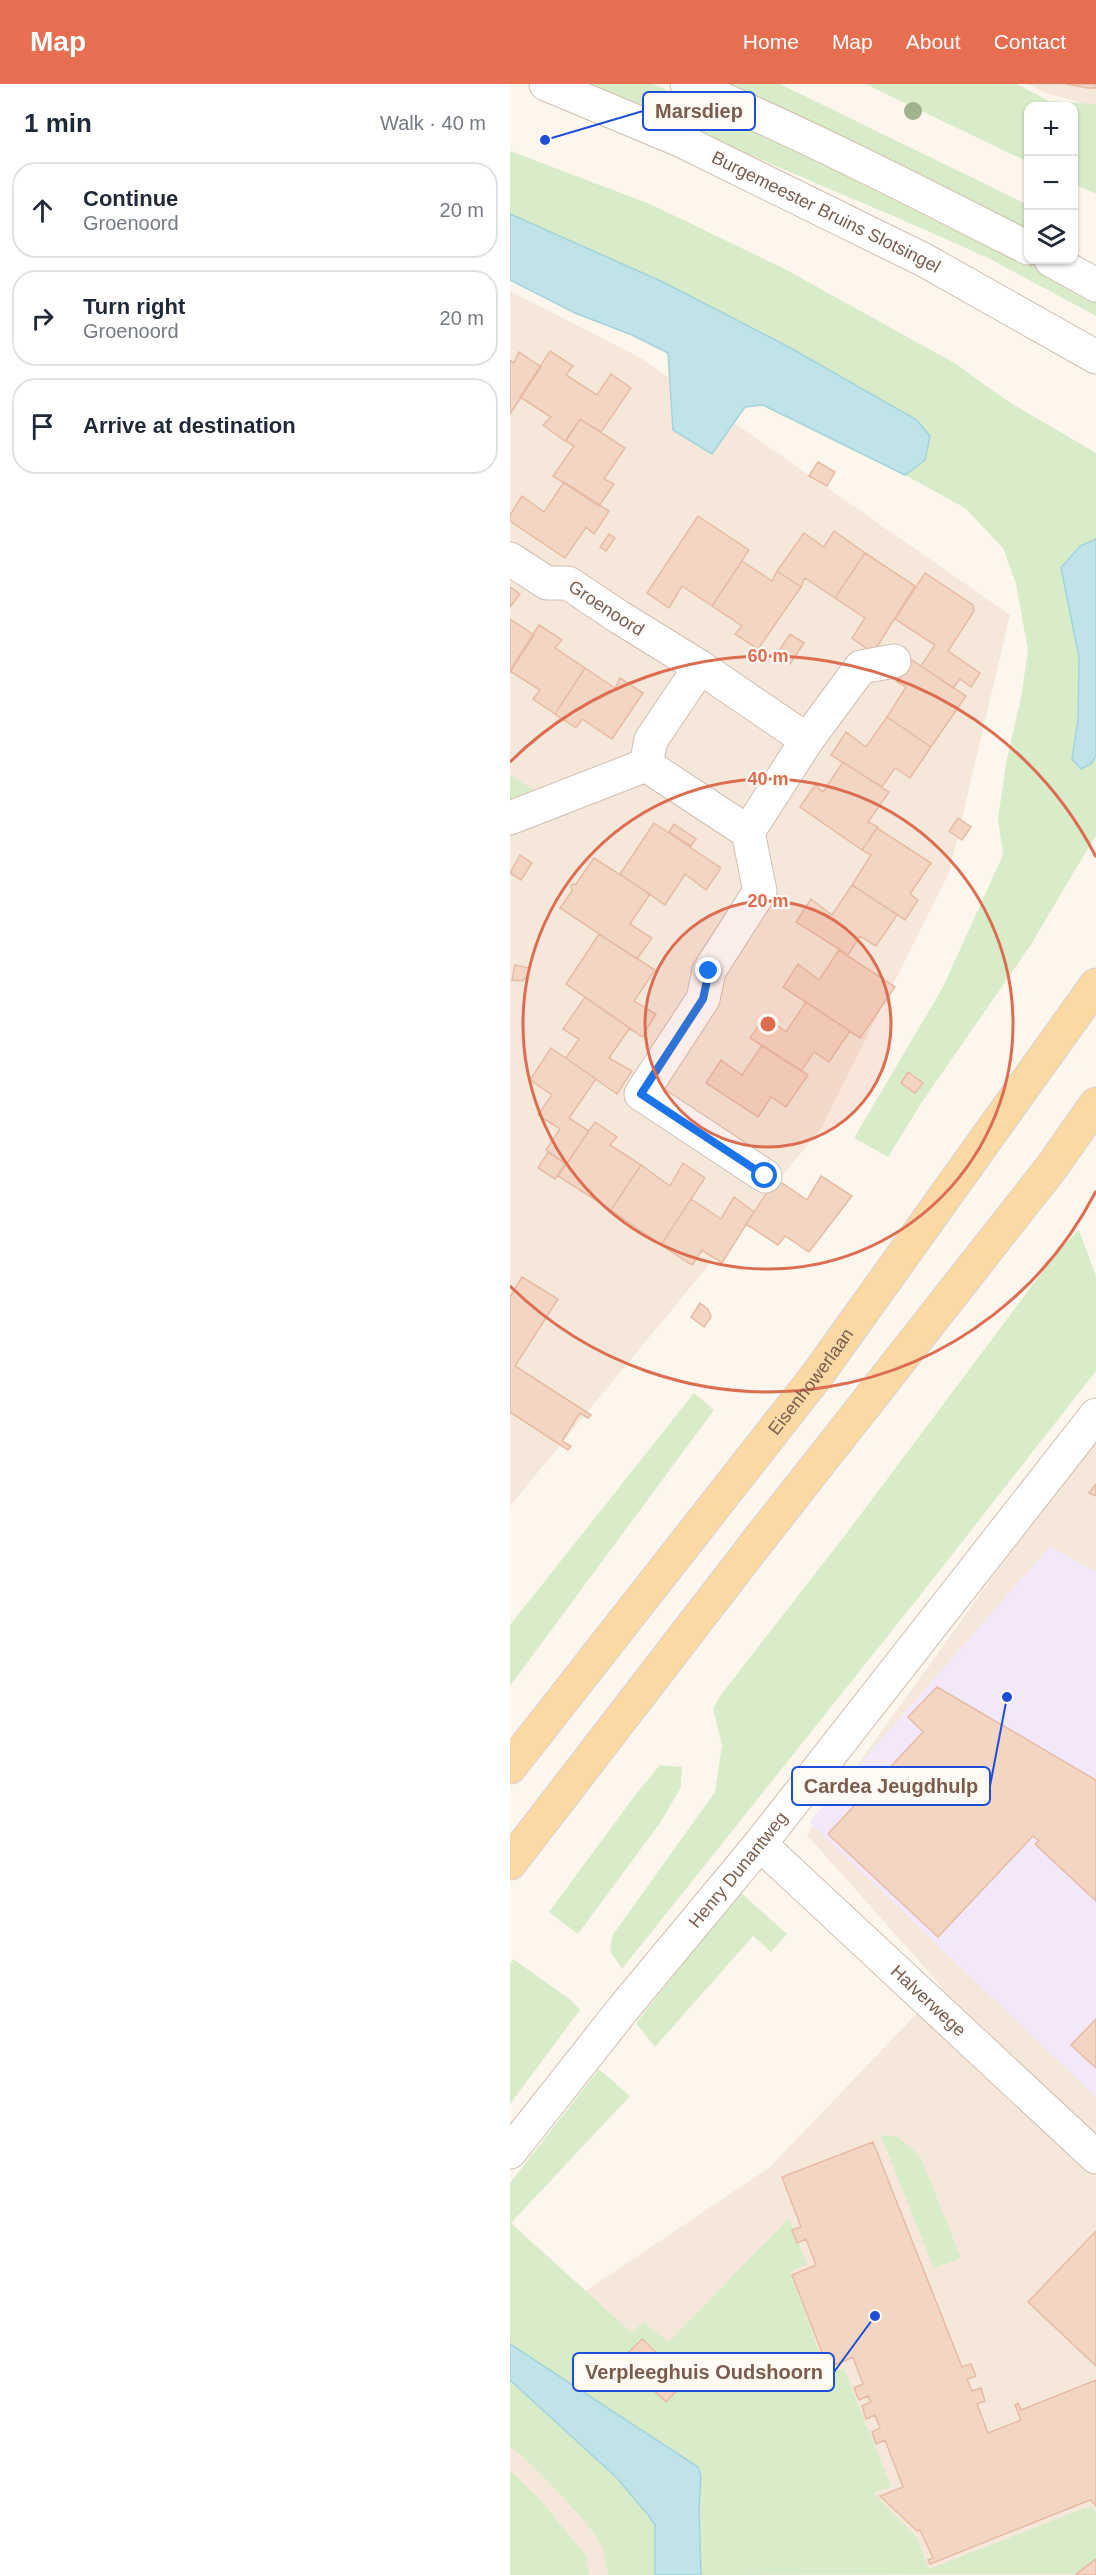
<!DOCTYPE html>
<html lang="en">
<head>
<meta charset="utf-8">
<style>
  :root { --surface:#fff; --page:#f2f2f3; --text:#1f2937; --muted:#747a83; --line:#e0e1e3; --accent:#e76f51 }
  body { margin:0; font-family:Helvetica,sans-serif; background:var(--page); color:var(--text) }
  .controls { position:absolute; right:18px; top:18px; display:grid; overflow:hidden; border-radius:12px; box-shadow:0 2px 4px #0004 }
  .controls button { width:54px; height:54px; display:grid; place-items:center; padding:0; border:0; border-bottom:2px solid var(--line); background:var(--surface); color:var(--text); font:30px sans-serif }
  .stop { position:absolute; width:18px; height:18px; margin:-14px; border:4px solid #1a73e8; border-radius:50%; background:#fff }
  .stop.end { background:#1a73e8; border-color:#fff; box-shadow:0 2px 6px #0008 }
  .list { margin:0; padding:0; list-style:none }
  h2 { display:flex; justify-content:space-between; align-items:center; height:78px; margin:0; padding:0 24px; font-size:26px }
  h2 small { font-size:20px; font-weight:400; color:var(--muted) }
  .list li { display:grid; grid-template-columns:39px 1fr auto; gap:18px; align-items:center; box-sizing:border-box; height:96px; margin:0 12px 12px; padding:0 12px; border:2px solid var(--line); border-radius:24px }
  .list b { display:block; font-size:22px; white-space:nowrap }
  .list p { margin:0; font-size:20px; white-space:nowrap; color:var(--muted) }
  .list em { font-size:20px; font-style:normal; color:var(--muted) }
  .icon { flex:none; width:33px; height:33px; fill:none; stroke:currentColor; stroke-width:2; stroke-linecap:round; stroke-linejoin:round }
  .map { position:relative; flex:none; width:586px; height:2491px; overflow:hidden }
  header { display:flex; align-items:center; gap:36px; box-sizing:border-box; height:84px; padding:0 30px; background:var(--accent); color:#fff }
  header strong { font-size:28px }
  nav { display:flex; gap:33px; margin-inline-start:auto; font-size:21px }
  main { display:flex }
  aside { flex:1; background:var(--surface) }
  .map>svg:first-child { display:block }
  .residential { fill:#f5e8da }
  .education { fill:#f3e8fa }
  .green { fill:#d8ecc9 }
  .water { fill:#bfe3e8; stroke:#a5d3da; stroke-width:1.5 }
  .building { fill:#f3d5c3; stroke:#e6bba3; stroke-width:1.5 }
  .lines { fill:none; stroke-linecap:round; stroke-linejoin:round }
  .minor-casing { stroke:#d1beb0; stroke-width:35 }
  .tertiary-casing { stroke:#d1beb0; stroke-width:35 }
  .primary-casing { stroke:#dad1cd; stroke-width:35 }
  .minor { stroke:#fff; stroke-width:33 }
  .tertiary { stroke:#fff; stroke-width:33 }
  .primary { stroke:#fbd9a5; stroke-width:33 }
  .tree { fill:#a0b28e }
  .route { stroke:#1a73e8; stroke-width:8 }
  .ring { fill:none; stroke:#dc6d51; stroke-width:3 }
  .labels { text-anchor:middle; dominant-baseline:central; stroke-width:4.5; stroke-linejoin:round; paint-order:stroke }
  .street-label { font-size:18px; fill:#7a5c4d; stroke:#fffaf3 }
  .centre { fill:#dc6d51; stroke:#fffaf3; stroke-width:3 }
  .ring-label { font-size:18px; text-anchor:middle; font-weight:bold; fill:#dc6d51; stroke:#fffaf3; stroke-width:4.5; stroke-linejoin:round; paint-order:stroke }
  .leader { fill:none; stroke:#1d4ed8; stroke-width:2 }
  .callout-dot { fill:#1d4ed8; stroke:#fffaf3; stroke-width:2 }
  .callout { fill:#fffaf3; stroke:#1d4ed8; stroke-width:2 }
  .callout-label { font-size:20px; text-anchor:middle; font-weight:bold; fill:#7a5c4d }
</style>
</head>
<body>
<header>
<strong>Map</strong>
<nav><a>Home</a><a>Map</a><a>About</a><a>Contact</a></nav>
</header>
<main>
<aside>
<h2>1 min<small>Walk · 40 m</small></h2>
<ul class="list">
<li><svg class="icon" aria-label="ahead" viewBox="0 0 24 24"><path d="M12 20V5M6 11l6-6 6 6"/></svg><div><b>Continue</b><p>Groenoord</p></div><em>20 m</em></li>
<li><svg class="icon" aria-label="right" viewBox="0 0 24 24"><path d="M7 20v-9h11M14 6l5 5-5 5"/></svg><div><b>Turn right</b><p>Groenoord</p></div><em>20 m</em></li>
<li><svg class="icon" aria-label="arrive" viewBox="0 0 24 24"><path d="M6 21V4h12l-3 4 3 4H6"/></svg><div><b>Arrive at destination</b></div></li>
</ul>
</aside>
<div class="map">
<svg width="586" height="2491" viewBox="0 0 586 2491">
  <rect width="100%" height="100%" fill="#fdf6ec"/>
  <path class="residential" d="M518,0H586V23L535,9Z
    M0,207L131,274L500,531L439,789L310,1046L0,1422Z
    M586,1349V2491H0V2258L260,2083L432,1903L297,1751Z"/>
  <path class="education" d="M540,1462L586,1488V2013L299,1738Z"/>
  <path class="green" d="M74,0H143L231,39L484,161L586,216V232L480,175L418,147Z
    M206,0H270L518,121V147Z
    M355,0H507L539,17L586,20V110L564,100V22H518V78Z
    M0,67L140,120L273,184L446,280L496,316L586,369V455L570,462L563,533L569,573L568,635L562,675L581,680L586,672V751L520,862L412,1018L378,1073L344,1054L433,903L493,771L488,735L496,679L511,614L518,566L506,500L493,464L455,424L395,391L415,376L420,352L407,336L277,262L153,198L0,130Z
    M0,691L32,711L0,722Z
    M569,1146L586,1192V1287L412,1509L112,1885L100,1867L102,1852L205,1708L212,1661L203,1625L210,1612L336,1450L548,1167Z
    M184,1309L204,1326L0,1602V1541Z
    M150,1681L172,1683L171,1703L150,1739L68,1850L39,1828L126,1710Z
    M230,1808L277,1850L261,1868L243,1852L145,1963L126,1939Z
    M3,1875L61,1916L70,1926L0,2020V1880Z
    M89,1985L120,2012L1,2139L122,2249L133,2238L159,2258L279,2134L297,2180L280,2188L317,2288L334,2285L381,2403L363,2409L406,2452L419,2485L580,2422L586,2428V2489L191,2491L189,2424L191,2392L71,2305L0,2260V2099Z
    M371,2051L388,2053L410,2072L451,2174L424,2184Z
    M0,2296L107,2394L138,2431L145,2441V2491H98C97,2482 95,2472 92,2463C82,2440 22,2379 0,2362Z
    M0,2386L28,2413L76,2472L79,2491H0Z"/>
  <path class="water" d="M0,130L153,198L277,262L407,336L420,352L415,376L395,391L253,321L235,323L202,370L163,346L158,269L122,251L65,229L0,196Z
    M586,455V672L581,680L571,685L562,675L568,635L569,573L551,484L570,462Z
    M0,2260L188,2383L191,2392L189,2424L191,2491H145V2441L138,2431L107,2394L0,2296Z"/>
  <path class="building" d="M556,0H586V4H578Z
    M40,267L63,282L56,291L87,311L101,290L121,304L91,348L70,335L55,357L33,341L41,333L10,313Z
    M9,268L31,283L0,330V276L4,279Z
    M70,335L115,364L94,395L104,400L89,422L43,392L64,362L56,357Z
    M308,378L325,388L317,402L299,392Z
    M54,398L99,427L84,450L76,443L55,474L0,437V431L12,412L34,428Z
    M188,432L239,466L202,522L172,502L159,524L137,509Z
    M324,447L355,469L325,514L295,494L291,503L267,487L294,449L314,463Z
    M99,450L105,454L96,467L90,463Z
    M355,469L405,502L363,569L342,554L355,534L325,514Z
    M232,477L262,497L267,487L291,503L248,565L225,550L232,542L202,522Z
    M415,489L463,521L464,527L438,567L470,589L461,603L450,595L443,604L411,582L425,561L385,535Z
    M0,503L10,510L0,523Z
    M0,535L24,551L0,588Z
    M29,541L52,556L45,564L75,584L45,630L23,615L30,606L0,587Z
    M280,550L294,559L280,580L266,571Z
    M402,576L456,612L421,663L377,633L396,603L387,598Z
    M75,584L105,604L110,594L133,609L102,655L72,635L66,644L45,630Z
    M377,633L421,663L400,694L385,684L372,703L321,671L336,648L356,663Z
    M333,678L379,708L358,738L368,743L352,766L290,723L305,701L313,708Z
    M448,734L461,743L452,756L439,747Z
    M144,739L211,784L196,806L175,790L155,821L110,790Z
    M164,740L186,755L181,762L159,748Z
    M367,744L421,779L400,810L408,816L395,836L342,801L361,771L352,766Z
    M10,771L22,779L11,796L0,789Z
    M84,774L140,810L120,840L142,854L127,875L50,824L62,807L61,801L66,800Z
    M342,801L387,831L366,862L350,852L338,871L286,838L301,815L322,831Z
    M89,850L145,886L124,917L146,930L132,953L56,900Z
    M329,866L385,903L350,954L273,903L288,880L309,896Z
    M5,881L19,884L17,893L12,897L2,896Z
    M75,913L126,948L119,945L99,974L122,987L107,1010L56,974L69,955L53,945Z
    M296,918L340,947L319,978L304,968L291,987L240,954L255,932L276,948Z
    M252,961L298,991L276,1023L261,1013L248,1033L196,999L211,976L232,991Z
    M41,964L86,995L59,1034L79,1047L57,1080L36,1066L50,1045L28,1031L42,1011L20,996Z
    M398,988L413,999L405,1009L391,999Z
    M85,1038L107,1053L100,1061L131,1081L101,1126L48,1092Z
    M38,1068L55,1080L45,1095L28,1084Z
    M173,1079L195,1094L151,1161L101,1126L131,1081L160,1102Z
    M311,1092L342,1112L299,1168L275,1152L268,1161L236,1140L266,1095L297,1116Z
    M224,1113L244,1128L212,1179L192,1166L182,1181L151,1161L181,1115L211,1135Z
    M12,1193L48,1215L5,1282L81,1331L78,1334L70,1329L52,1357L61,1362L58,1366L0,1328V1213Z
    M190,1219L198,1225L201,1233L194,1243L181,1233Z
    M586,1400V1412L579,1409Z
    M427,1603L586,1696V1817L525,1760L529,1757L523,1752L428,1853L318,1750L413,1648L398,1633Z
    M586,1935V1984L561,1961Z
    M363,2058L452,2283L461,2280L466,2292L457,2295L462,2307L471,2304L475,2317L467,2320L478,2349L511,2336L505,2321L508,2319L511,2326L586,2296V2422L580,2416L420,2480L418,2476L423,2474L410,2446L407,2447L370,2412L393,2403L375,2356L366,2360L362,2348L370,2344L365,2331L356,2335L352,2322L361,2318L358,2312L349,2316L344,2304L353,2300L343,2273L318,2284L282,2191L306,2181L296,2155L287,2159L282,2146L291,2143L272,2093Z
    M586,2147V2282L518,2218Z
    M132,2255L176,2296L156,2318L111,2276Z
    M586,2475V2491H565Z"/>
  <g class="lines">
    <defs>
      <g id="minor">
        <path id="s1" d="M0,475L37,499H58L109,533L190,583L297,656"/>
        <path d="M136,681L238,748L250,807L199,887L193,915L131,1010L255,1092"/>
        <path d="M136,681L141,656L190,583"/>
        <path d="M0,734L136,681"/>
        <path d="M238,748L297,656L351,583L384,577"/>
        <path id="s2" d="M250,1760L586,2073"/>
        <path id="s3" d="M0,2068L113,1925L250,1760L586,1331"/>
      </g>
      <g id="tertiary">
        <path id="s4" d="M36,0L170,56L414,176L586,273"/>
        <path d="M177,0C293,49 406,107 518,164"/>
        <path d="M541,176L586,201"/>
      </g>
      <g id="primary">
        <path id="s5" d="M0,1683L308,1290L586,901"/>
        <path d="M0,1779L251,1453L541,1084L586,1020"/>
      </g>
    </defs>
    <use href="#minor" class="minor-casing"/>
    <use href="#tertiary" class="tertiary-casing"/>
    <use href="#primary" class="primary-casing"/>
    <use href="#minor" class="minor"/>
    <use href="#tertiary" class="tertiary"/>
    <use href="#primary" class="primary"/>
  </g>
  <circle class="tree" cx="403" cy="27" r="9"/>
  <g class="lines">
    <path class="route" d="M199,887L193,915L131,1010L255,1092"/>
  </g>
  <circle cx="258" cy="940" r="123" fill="#dc6d51" fill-opacity=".12"/>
  <g class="ring">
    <circle cx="258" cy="940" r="123"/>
    <circle cx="258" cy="940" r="245"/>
    <path d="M586 1107A368 368 0 0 1 0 1202M0 678A368 368 0 0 1 586 773"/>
  </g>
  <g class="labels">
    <g class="street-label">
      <text stroke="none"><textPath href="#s4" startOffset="308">Burgemeester Bruins Slotsingel</textPath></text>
      <text stroke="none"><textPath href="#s1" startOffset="111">Groenoord</textPath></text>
      <text stroke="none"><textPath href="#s5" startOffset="489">Eisenhowerlaan</textPath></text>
      <text stroke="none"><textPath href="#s3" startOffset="363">Henry Dunantweg</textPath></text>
      <text stroke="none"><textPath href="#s2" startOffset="230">Halverwege</textPath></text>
    </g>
  </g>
  <circle cx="258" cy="940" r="9" class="centre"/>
  <g class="ring-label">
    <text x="258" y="578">60 m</text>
    <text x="258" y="701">40 m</text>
    <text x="258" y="823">20 m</text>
  </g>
  <path class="leader" d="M35 56L133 27M497 1613L480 1702M365 2232L324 2288"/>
  <g class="callout-dot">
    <circle cx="35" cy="56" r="6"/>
    <circle cx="497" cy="1613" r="6"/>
    <circle cx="365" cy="2232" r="6"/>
  </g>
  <g class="callout">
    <rect x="133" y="8" width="112" height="38" rx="6"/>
    <rect x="282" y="1683" width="198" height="38" rx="6"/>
    <rect x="63" y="2269" width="261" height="38" rx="6"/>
  </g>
  <g class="callout-label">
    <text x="189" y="34">Marsdiep</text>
    <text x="381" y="1709">Cardea Jeugdhulp</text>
    <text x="194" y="2295">Verpleeghuis Oudshoorn</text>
  </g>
</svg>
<div class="controls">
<button>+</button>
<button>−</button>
<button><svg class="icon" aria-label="layers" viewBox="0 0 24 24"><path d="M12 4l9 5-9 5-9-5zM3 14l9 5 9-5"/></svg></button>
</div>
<div class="stop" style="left:255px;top:1092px"></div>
<div class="stop end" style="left:199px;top:887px"></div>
</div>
</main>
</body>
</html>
